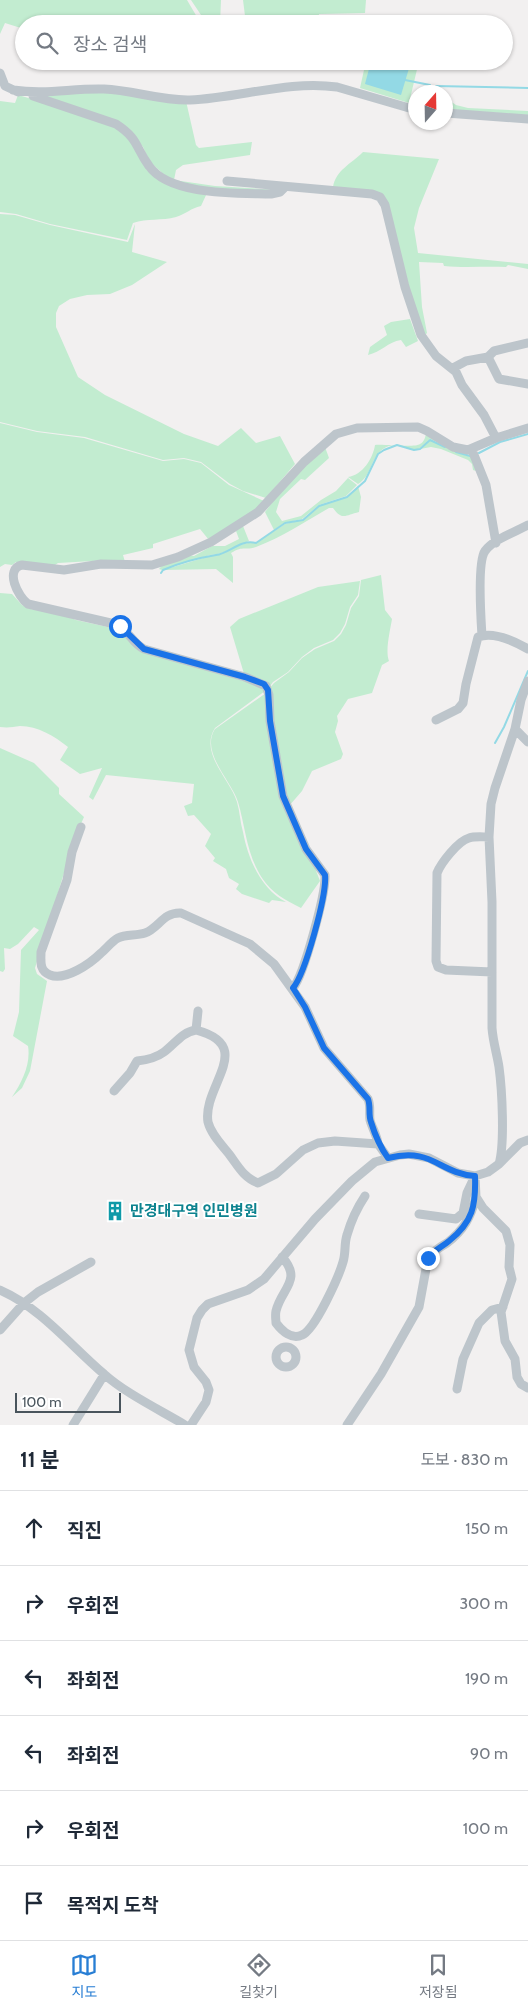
<!DOCTYPE html>
<html lang="ko">
<head>
<meta charset="utf-8">
<style>
  :root { --surface:#fff; --page:#f2f2f3; --text:#1f2937; --muted:#747a83; --line:#e0e1e3; --accent:#287ed4 }
  body { margin:0; font-family:Cabin,"Noto Sans KR",sans-serif; background:var(--page); color:var(--text) }
  .compass { position:absolute; left:408px; top:85px; width:45px; height:45px; border-radius:50%; background:var(--surface); box-shadow:0 1px 4px #0004; rotate:20deg }
  .scale { position:absolute; left:15px; bottom:12px; width:106px; box-sizing:border-box; padding-left:5px; border:2px solid #49545c; border-top:0; font-size:14px; line-height:18px; white-space:nowrap; color:#49545c; -webkit-text-stroke:4px #fff; paint-order:stroke }
  .stop { position:absolute; width:15px; height:15px; margin:-11px; border:4px solid #1a73e8; border-radius:50%; background:#fff }
  .stop.end { background:#1a73e8; border-color:#fff; box-shadow:0 1px 5px #0008 }
  .list { margin:0; padding:0; list-style:none }
  h2 { display:flex; justify-content:space-between; align-items:center; height:65px; margin:0; padding:0 20px; font-size:21px }
  h2 small { font-size:16px; font-weight:400; color:var(--muted) }
  .list li { display:grid; grid-template-columns:32px 1fr auto; gap:15px; align-items:center; box-sizing:border-box; height:75px; padding:0 20px; border-top:1px solid var(--line) }
  .list b { display:block; font-size:19px; white-space:nowrap }
  .list em { font-size:16px; font-style:normal; color:var(--muted) }
  .icon { flex:none; width:28px; height:28px; fill:none; stroke:currentColor; stroke-width:2; stroke-linecap:round; stroke-linejoin:round }
  .map { position:relative; flex:none; width:528px; height:1425px; overflow:hidden }
  .search { position:absolute; background:var(--surface); box-shadow:0 1px 4px #0004; left:15px; right:15px; top:15px; height:55px; display:flex; align-items:center; gap:12px; box-sizing:border-box; padding:0 18px; border-radius:28px; color:var(--muted); font-size:19px }
  .sheet { height:515px; background:var(--surface) }
  nav { display:flex; justify-content:space-around; align-items:center; box-sizing:border-box; height:70px; border-top:1px solid var(--line); background:var(--surface); font-size:14px; color:var(--muted) }
  nav a { display:grid; justify-items:center; gap:2px }
  nav .on { color:var(--accent) }
  .map>svg:first-child { display:block }
  .green { fill:#c2ecd0 }
  .water { fill:#93d9e5 }
  .lines { fill:none; stroke-linecap:round; stroke-linejoin:round }
  .stream { stroke:#93d9e5; stroke-width:2 }
  .minor { stroke:#bdc5cb; stroke-width:9 }
  .route { stroke:#1a73e8; stroke-width:6 }
  .labels { text-anchor:middle; dominant-baseline:central; stroke-width:4; stroke-linejoin:round; paint-order:stroke }
  .culture-label { font-size:15px; font-weight:bold; fill:#0d838f; stroke:#fff; text-anchor:start }
</style>
</head>
<body>
<div class="map">
<svg width="528" height="1425" viewBox="0 0 528 1425">
  <rect width="100%" height="100%" fill="#f2f0f0"/>
  <path class="green" d="M0,0H187L197,17C182,15 175,14 163,24H24V29L5,23L0,34Z
    M191,0H221L220,24H207Z
    M243,0H366L365,13L319,14L317,24H246Z
    M366,61H371L366,84L410,66L395,61H419L409,103L360,88Z
    M97,91L186,101L196,145L199,148L252,142L250,155L183,165L176,170L174,180L215,186L279,190H206L169,179L150,162L143,147L130,131L41,95Z
    M18,95L67,109L117,127L135,146L147,170L166,182L207,193L201,206C191,208 186,214 176,217C162,221 147,218 133,223L127,240L50,224L16,214L0,212V101L15,103Z
    M446,98L456,105L468,108L528,111V115L454,110L446,102Z
    M363,152L439,159L419,208L414,228L418,253L528,264V269L508,265L506,267C485,266 465,268 444,266L443,263L419,262L422,307L427,333L424,336L420,329L387,202L333,187C336,170 351,164 363,152Z
    M0,214L15,215L50,225L128,242L135,224L132,252L167,262L132,285L110,294L87,295L70,299L59,306L56,313V327L78,377L105,395L184,434L218,446L241,428L256,443L280,436L295,464L266,498L243,491L230,484L201,462L184,458L163,460L85,437L37,431L0,422Z
    M410,319L418,341L406,347L401,340C388,342 381,352 368,355L370,347L387,335L384,326L391,322Z
    M0,423L37,432L84,438L163,461L184,459L201,463L229,485L264,501L257,509L209,540L200,529L153,544V548L123,555L125,562L110,560L58,563L52,567L16,562L12,565L5,564L0,567Z
    M426,434L471,456L455,451L430,439C426,442 422,447 418,449C405,452 398,439 383,449C370,458 372,476 358,484L348,477C363,475 373,458 375,445C384,444 415,448 420,444C424,442 425,438 426,434Z
    M430,440L455,452L471,457L476,471L473,470L472,464L468,460L441,449L431,447L420,449Z
    M325,447L329,458L305,480L301,479L280,499L276,512L282,521L301,516L321,500L336,491L348,478L357,485L346,496L319,505L302,519L284,523L274,530L265,512L289,480Z
    M358,486L361,497L359,512C346,515 342,521 333,508H329C305,522 282,537 256,547C245,551 244,545 231,553L233,557V583L216,569L163,570L210,556C227,556 239,540 256,543L285,524L303,520L319,506L347,497Z
    M243,526L249,541C236,545 223,555 210,555L162,570L159,569L165,562L186,555L194,556L212,546H225L239,539L236,531Z
    M381,575L385,610L392,619C390,631 385,651 389,661L382,665L372,693L348,699L337,716L338,721L335,732L343,754L341,759L312,771L302,791L289,806L268,690L274,683L289,672L302,658L315,649L334,641L341,634L346,625L351,608L359,596L361,580Z
    M360,581L358,595L350,607L345,624L340,633L333,640L314,648L302,657L288,672L273,682L268,689L245,677L230,627L239,619L318,587Z
    M0,593L12,594L22,605L30,609L61,614L76,620L117,629L139,651L254,684L265,691L215,728C199,753 230,779 237,802C240,812 240,822 243,832C248,859 261,889 286,902L272,900L269,903L242,894L236,889L239,884L229,878L226,869L213,861L215,858L205,846L211,834L194,815L188,816L184,806L192,803L194,784L106,775L93,800L89,797L102,768L80,774L60,760L68,747C54,736 38,726 20,726C13,727 8,728 0,727Z
    M266,693L278,772L320,881L301,908C285,900 272,893 262,878C246,853 246,829 238,802C231,780 200,752 215,729Z
    M0,748L34,763L59,788V794L84,817L75,837L35,968L37,974L47,981L30,1071L22,1088L12,1097C22,1082 31,1064 28,1046L13,1036L19,1012L21,950L39,930L34,927L18,944L10,949L4,948L5,969L3,972L0,971Z"/>
  <path class="water" d="M371,61H395L410,65L401,95L365,84Z"/>
  <g class="lines">
    <path class="stream" d="M405,80L430,85
      M436,86L528,88
      M456,452L470,456
      M479,453L500,442L528,434
      M161,573L163,570C179,563 198,558 216,555C230,553 240,539 256,543L285,523L303,520L319,506L347,497L365,481L378,454L384,450L397,445L414,450L420,449L430,440L445,447
      M495,743L504,727L528,671"/>
    <path class="minor" d="M0,73L5,86L18,92
      M13,90C47,95 71,88 104,89C133,90 161,101 190,100C239,98 289,80 337,87L416,110
      M33,96L116,124C139,139 135,147 149,166C170,196 238,193 271,194L280,192L285,187
      M446,113L528,119
      M227,181L372,194L380,197L385,205L405,287L421,335L436,356L456,372L462,385L484,415L496,438
      M528,343L494,351L488,357L499,379L528,384
      M453,368L466,361L488,357
      M472,450L486,485L496,543
      M482,636C481,620 477,562 485,551C494,539 515,532 528,525
      M436,720L458,709L463,703L466,684L478,637C493,631 514,641 528,649
      M515,729L528,742
      M81,827L72,852L67,880L41,952C41,961 39,971 50,975C65,981 90,964 101,953C106,949 112,941 118,938C126,934 136,936 145,933C159,928 163,912 181,913L250,944L274,964L305,1007L324,1048L368,1099C371,1106 369,1112 370,1120C372,1128 377,1135 378,1144
      M489,837L491,804L495,788L515,729L521,700L528,681
      M293,988C304,975 326,893 325,875L306,849L283,796L270,721L269,695L266,686L245,677L144,649C132,643 128,629 115,624L28,604C18,597 4,569 22,565L64,570L101,564L152,565L178,557L211,542L258,512L304,462L336,434L357,428L418,427L427,431L453,447L468,450L496,438L528,428
      M196,1030L198,1011
      M114,1091L130,1073L137,1061C147,1060 156,1058 164,1052C175,1044 182,1032 196,1030C257,1046 202,1086 208,1122C211,1134 221,1144 229,1154C238,1166 244,1178 258,1183L276,1174L303,1150L318,1143L335,1141L378,1144L388,1158
      M499,1164L520,1143L528,1140
      M419,1214L456,1219L463,1213L467,1193L475,1176L476,1197L483,1208L506,1231L510,1245L509,1267L512,1279L501,1312L505,1341L515,1359L517,1377L521,1384L528,1388
      M282,1257C303,1280 281,1289 276,1311C275,1315 276,1320 276,1323C282,1331 292,1340 302,1335C315,1330 339,1276 343,1262C346,1253 344,1244 347,1235C351,1221 357,1208 365,1196
      M0,1290C41,1308 70,1345 104,1374C125,1393 160,1410 185,1425
      M0,1330L24,1303L38,1292L91,1262
      M276 1357a10 10 0 1 1 20 0a10 10 0 1 1-20 0Z
      M457,1389L463,1359L479,1323L492,1310L503,1307
      M73,1425L104,1375
      M191,1425L206,1402L209,1390L206,1382L194,1367L189,1350L197,1318L202,1310L208,1304L248,1290L264,1279L315,1219L352,1181L375,1162L400,1155L409,1154L429,1158L458,1173L475,1176L488,1172L499,1164C505,1144 502,1089 499,1067C497,1054 493,1042 492,1028V902L489,837C482,837 475,836 469,838C458,841 441,863 437,873L436,961L438,967L446,970L492,972
      M347,1425L381,1374L419,1307L428,1258C433,1251 440,1247 447,1243C464,1230 471,1217 476,1197"/>
  </g>
  <g class="lines">
    <path class="route" d="M120,626L144,649L245,677L264,684L268,690L270,721L283,796L306,849L325,875C327,895 305,974 293,988L305,1007L324,1048L368,1099C371,1107 368,1114 371,1122C375,1135 380,1147 388,1158C433,1147 438,1173 475,1176C476,1205 473,1222 449,1241C442,1247 434,1250 428,1258"/>
  </g>
  <defs>
    <symbol id="building-bare" viewBox="-9 -9 18 18"><path d="M-4-6H4V6H1V3H-1V6H-4ZM-2.5-4.3h1.7v1.8h-1.7ZM.8-4.3h1.7v1.8H.8ZM-2.5-1h1.7V.8h-1.7ZM.8-1h1.7V.8H.8Z" fill="#0f9aa8" stroke="#fff" stroke-width="2.5" paint-order="stroke"/></symbol>
  </defs>
  <g fill-rule="evenodd">
    <use href="#building-bare" x="101" y="1197" width="28" height="28"/>
  </g>
  <g class="labels">
    <g class="culture-label">
      <text x="130" y="1211">만경대구역 인민병원</text>
    </g>
  </g>
</svg>
<svg class="compass" viewBox="-18 -18 36 36"><path d="M0-13l5 13h-10z" fill="#e53935"/><path d="M0 13l5-13h-10z" fill="#747a83"/></svg>
<div class="scale">100 m</div>
<div class="stop" style="left:120px;top:626px"></div>
<div class="stop end" style="left:428px;top:1258px"></div>
<div class="search"><svg class="icon" aria-label="search" viewBox="0 0 24 24"><circle cx="10" cy="10" r="6"/><path d="M15 15l6 6"/></svg>장소 검색</div>
</div>
<section class="sheet">
<h2>11 분<small>도보 · 830 m</small></h2>
<ul class="list">
<li><svg class="icon" aria-label="ahead" viewBox="0 0 24 24"><path d="M12 20V5M6 11l6-6 6 6"/></svg><div><b>직진</b></div><em>150 m</em></li>
<li><svg class="icon" aria-label="right" viewBox="0 0 24 24"><path d="M7 20v-9h11M14 6l5 5-5 5"/></svg><div><b>우회전</b></div><em>300 m</em></li>
<li><svg class="icon" aria-label="left" viewBox="0 0 24 24"><path d="M17 20v-9H6M10 6l-5 5 5 5"/></svg><div><b>좌회전</b></div><em>190 m</em></li>
<li><svg class="icon" aria-label="left" viewBox="0 0 24 24"><path d="M17 20v-9H6M10 6l-5 5 5 5"/></svg><div><b>좌회전</b></div><em>90 m</em></li>
<li><svg class="icon" aria-label="right" viewBox="0 0 24 24"><path d="M7 20v-9h11M14 6l5 5-5 5"/></svg><div><b>우회전</b></div><em>100 m</em></li>
<li><svg class="icon" aria-label="arrive" viewBox="0 0 24 24"><path d="M6 21V4h12l-3 4 3 4H6"/></svg><div><b>목적지 도착</b></div></li>
</ul>
</section>
<nav>
<a class="on"><svg class="icon" aria-label="map" viewBox="0 0 24 24"><path d="M3 6l6-2 6 2 6-2v14l-6 2-6-2-6 2zM9 4v14M15 6v14"/></svg>지도</a>
<a><svg class="icon" aria-label="directions" viewBox="0 0 24 24"><path d="M12 3l9 9-9 9-9-9zM9 14v-3h6M13 9l2 2-2 2"/></svg>길찾기</a>
<a><svg class="icon" aria-label="saved" viewBox="0 0 24 24"><path d="M7 4h10v16l-5-4-5 4z"/></svg>저장됨</a>
</nav>
</body>
</html>
